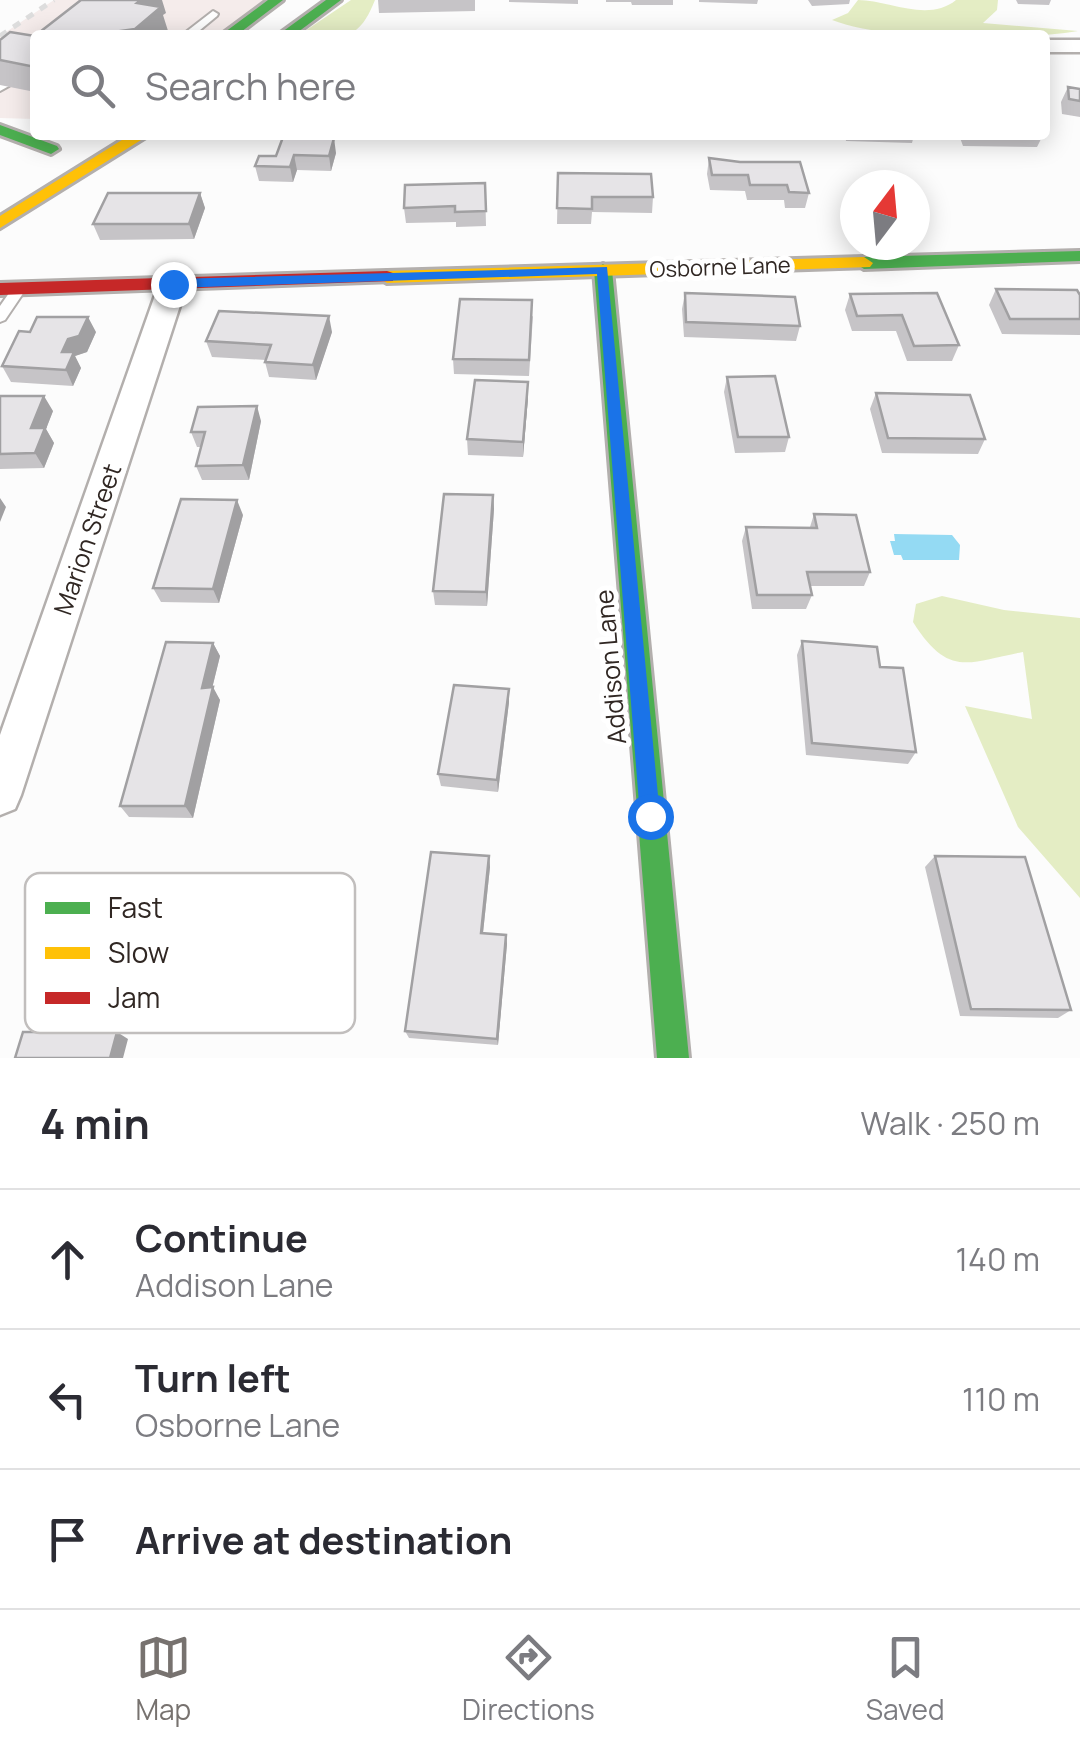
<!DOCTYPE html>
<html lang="en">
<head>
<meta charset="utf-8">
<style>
  :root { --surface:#fff; --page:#f7f7f7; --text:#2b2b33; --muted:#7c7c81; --line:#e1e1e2; --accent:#77726f }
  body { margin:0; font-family:Manrope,sans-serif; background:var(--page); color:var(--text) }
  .compass { position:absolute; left:840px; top:170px; width:90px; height:90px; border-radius:50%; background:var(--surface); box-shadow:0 5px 25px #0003; rotate:16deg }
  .stop { position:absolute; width:30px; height:30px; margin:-22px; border:8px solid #1a73e8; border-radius:50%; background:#fff }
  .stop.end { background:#1a73e8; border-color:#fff; box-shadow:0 2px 10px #0008 }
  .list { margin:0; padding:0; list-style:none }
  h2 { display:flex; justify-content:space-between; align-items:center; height:130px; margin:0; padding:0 40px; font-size:42px }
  h2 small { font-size:32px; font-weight:400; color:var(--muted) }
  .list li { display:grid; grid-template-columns:65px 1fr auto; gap:30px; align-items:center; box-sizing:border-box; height:140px; padding:0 40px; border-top:2px solid var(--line) }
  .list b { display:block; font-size:38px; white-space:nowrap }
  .list p { margin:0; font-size:32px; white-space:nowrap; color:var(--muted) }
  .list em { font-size:32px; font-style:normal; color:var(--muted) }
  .icon { flex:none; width:55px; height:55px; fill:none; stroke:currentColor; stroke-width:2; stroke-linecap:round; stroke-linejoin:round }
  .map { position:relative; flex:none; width:1080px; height:1058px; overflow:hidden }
  .search { position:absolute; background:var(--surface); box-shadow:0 5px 25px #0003; left:30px; right:30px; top:30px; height:110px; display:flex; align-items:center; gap:25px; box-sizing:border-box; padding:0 35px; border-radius:10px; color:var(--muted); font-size:38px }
  .sheet { height:550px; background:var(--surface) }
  nav { display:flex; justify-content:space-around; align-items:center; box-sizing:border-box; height:140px; border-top:2px solid var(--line); background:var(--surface); font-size:28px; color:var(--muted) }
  nav a { display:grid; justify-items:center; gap:5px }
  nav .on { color:var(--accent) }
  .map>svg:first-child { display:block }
  .commercial { fill:#f5eceb }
  .green { fill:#e4edc4 }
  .water { fill:#94daf3 }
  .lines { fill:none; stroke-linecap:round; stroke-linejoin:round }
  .lane-casing { stroke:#b3afad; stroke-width:4 }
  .street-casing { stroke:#b3afad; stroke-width:5 }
  .fast-casing { stroke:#b3afad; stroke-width:6 }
  .slow-casing { stroke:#b3afad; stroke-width:6 }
  .jam-casing { stroke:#b3afad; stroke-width:6 }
  .lane { fill:#fff; fill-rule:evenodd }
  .street { fill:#fff; fill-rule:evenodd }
  .fast { fill:#4caf50; fill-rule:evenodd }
  .slow { fill:#ffc107; fill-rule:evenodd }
  .jam { fill:#c62828; fill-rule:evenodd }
  .rail { stroke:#ddd; stroke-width:5; stroke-dasharray:8 8; stroke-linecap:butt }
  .wall { fill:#c6c4c7 }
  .shaded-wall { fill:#a1a0a2 }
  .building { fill:#e6e4e7; stroke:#a1a0a2; stroke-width:2.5 }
  .route { fill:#1a73e8 }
  .labels { text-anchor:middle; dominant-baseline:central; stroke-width:10; stroke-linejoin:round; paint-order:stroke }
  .far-street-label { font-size:22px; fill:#302723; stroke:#fff }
  .street-label { font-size:25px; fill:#302723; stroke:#fff }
  .key { fill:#fff; stroke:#c1bebd; stroke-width:2.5 }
  .key-label { font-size:28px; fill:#302723 }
</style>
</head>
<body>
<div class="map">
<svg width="1080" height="1058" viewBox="0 0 1080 1058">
  <rect width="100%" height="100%" fill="#fcfcfc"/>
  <path class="commercial" d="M54,0H276L228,35H35V119L0,118V36Z"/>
  <path class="green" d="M351,0H375C357,45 343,35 299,35Z
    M858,0C888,0 928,23 956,0H998L997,10L983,23L1078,31C1018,41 890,42 832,20L848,13Z
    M942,596L1004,610L1080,618V898L1018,827L965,706L1032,719L1023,652C969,662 949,679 913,622L916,604Z"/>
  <path class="water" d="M894,534L952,535L960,545L959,560H903L901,555H894L890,541H895Z"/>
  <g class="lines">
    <defs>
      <path id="lane" d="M213,11L218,14L217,16L194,35H182Z
        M0,83L7,84L9,86L0,91Z
        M19,284L26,289L5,320L0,322V306L14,286Z"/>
      <path id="street" d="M1045,40H1080V52H1045Z
        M173,275L183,278L187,284L21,795L15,809L0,815V735L159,284L163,278Z"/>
      <path id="fast" d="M268,0H283L237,35H221Z
        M326,0H341L294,35H278Z
        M0,125L57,146L59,149L51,154L0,135Z
        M1080,251V261L864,269L855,263L864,257Z
        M603,264L612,270L689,1058H657L594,270Z"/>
      <path id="slow" d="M130,135H149L0,228V216Z
        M864,257L873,263L870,267L387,283L378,277L387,271Z"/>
      <path id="jam" d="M387,271L393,273V281L0,295V283Z"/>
    </defs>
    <use href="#lane" class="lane-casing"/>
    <use href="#street" class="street-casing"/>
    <use href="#fast" class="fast-casing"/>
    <use href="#slow" class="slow-casing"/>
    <use href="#jam" class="jam-casing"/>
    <use href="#lane" class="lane"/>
    <use href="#street" class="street"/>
    <use href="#fast" class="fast"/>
    <use href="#slow" class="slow"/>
    <use href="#jam" class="jam"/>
    <path class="rail" d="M0,36L54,0"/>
  </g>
  <path class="wall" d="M378,0H475V11L379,13Z
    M509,0H578V4L509,2Z
    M606,0H673V5H632L631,2H606Z
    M699,0H758L757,4L699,2Z
    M808,0H850L849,4L812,6Z
    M1016,0H1051L1049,5L1018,4Z
    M35,36V92L0,85V40Z
    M1068,87L1080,89V117L1062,114L1061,102Z
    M845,135H914L912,143L846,141Z
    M959,135H1043L1037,147L963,146Z
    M336,153L331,171L297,170L293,182L259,181L255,166L276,156Z
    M709,158L809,193L805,208H785L784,200H747L745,191L710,190L707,174Z
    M558,173L653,197L652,213L592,212L591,224H557Z
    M485,183L486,226L456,227V222L406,223L404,208Z
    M200,193L205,208L194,239L100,240L93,224Z
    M996,289L1080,295V335L1002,334L989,305Z
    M685,293L800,326L796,341L684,337L682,309Z
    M937,293L959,345L952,361H907L896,331H852L845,310L850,294Z
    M533,316L529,376L454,374L453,359Z
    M96,332L87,352L75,356L81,368L73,386L11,382L2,366Z
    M332,332L316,380L269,377L265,362L266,360L212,357L206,341Z
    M727,377L789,437L785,452L735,453L724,392Z
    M876,393L985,439L978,454L882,453L870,409Z
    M0,396L53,411L46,429L54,443L44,468L0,469Z
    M528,398L523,457L468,455L467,439Z
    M261,421L249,480H202L196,466L201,447H197L191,432Z
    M493,495L494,509L487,606L435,605L433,591Z
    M814,514L870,572L864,586H810L812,595L806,609H752L742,541L746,527H810Z
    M243,515L219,603L161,602L153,588Z
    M802,641L880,667L916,752L908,764L806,755L797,655Z
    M213,643L220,656L212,688L220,700L193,818L129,817L120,806Z
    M509,702L498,792L441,786L438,774Z
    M489,856L490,867L483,933L506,935L507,944L498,1045L409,1038L405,1031Z
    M935,856L1071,1010L1058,1018L960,1016L925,867Z
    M186,913L160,989L58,975L46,967Z"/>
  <path class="shaded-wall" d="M141,0H162L166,13L163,15L169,34L111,35Z
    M334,138L336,153L331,171L329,156Z
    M294,155L297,170L293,182L290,167Z
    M200,193L205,208L194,239L189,224Z
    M329,316L332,332L316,380L313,365Z
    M88,317L96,332L87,352L75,356L81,368L73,386L66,370L62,352L68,339Z
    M528,382V398L523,457V442Z
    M44,396L53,411L46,429L54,443L44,468L35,453L31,428Z
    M257,406L261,421L249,480L243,465Z
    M493,495L494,509L487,606L486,592Z
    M0,498L6,507L0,522Z
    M237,500L243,515L219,603L213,589Z
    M213,643L220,656L209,701L202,688Z
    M213,687L220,700L193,818L185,806Z
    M509,689V702L498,792L497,780Z
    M489,856L490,867L482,942L481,933Z
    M177,903L186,913L160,989L150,981Z
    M506,935L507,944L498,1045L497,1039Z
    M117,1032L128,1039L123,1058H110Z"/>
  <path class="building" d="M81,0H141L137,3L161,7L135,29L114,32L111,35H36Z
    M10,32L35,36V67L0,60V40Z
    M1068,87L1080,89V101L1069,99Z
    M283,137L334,138L329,156L294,155L290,167L255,166L259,156H276Z
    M709,158L740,162H800L809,193L789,192L787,185H750L748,175H712Z
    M558,173L651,174L653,197H592V209L557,208Z
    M485,183L486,211L455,212V206L404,208L405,185Z
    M108,193H200L189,224H93Z
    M996,289L1077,290L1080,295V319H1010Z
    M685,293L795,297L800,326L686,322Z
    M937,293L959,345L914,346L902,315L857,316L850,294Z
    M460,299L532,300L529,360L453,359Z
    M219,311L329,316L313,365L265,362L271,345L206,341Z
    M37,317H88L79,336L68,339L62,352H74L66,370L2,366L19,331L30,332Z
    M775,376L789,437H738L727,377Z
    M475,380L528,382L523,442L467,439Z
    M876,393L970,395L985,439L888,438Z
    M0,396H44L31,428H45L35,453L0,454Z
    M257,406L243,465L196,466L205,432H191L198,407Z
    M444,494L493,495L486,592L433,591Z
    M181,499L237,500L213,589L153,588Z
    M814,514L856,515L870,572H807L812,595H757L746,527L817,528Z
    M802,641L877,647L880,667L903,668L916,752L812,743Z
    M166,642L213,643L202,688L213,687L185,806H120Z
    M454,685L509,689L497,780L438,774Z
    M431,852L489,856L481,933L506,935L497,1039L405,1031Z
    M935,856L1025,857L1071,1010L971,1009Z
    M23,1032H117L110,1058H15Z"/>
  <path class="route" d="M607,267L660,816L650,826L640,816L597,274L173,288L166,284L173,279Z"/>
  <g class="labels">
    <g class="far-street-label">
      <text transform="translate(720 267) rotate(-2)">Osborne Lane</text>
    </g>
    <g class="street-label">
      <text transform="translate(87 539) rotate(-71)">Marion Street</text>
      <text transform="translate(610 667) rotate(-95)">Addison Lane</text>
    </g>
  </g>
  <rect x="25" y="873" width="330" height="160" rx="15" class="key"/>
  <rect x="45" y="902" width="45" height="12" fill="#4caf50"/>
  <rect x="45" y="947" width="45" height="12" fill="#ffc107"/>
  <rect x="45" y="992" width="45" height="12" fill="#c62828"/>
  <g class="key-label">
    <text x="108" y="918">Fast</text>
    <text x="108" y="963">Slow</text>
    <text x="108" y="1008">Jam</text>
  </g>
</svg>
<svg class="compass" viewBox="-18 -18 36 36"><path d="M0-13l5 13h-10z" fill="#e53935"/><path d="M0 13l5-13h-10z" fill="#7c7c81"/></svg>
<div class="stop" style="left:650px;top:816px"></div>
<div class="stop end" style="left:173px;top:284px"></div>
<div class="search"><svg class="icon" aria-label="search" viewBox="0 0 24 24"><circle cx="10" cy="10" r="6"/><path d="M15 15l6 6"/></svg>Search here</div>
</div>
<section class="sheet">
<h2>4 min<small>Walk · 250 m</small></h2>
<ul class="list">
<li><svg class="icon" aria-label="ahead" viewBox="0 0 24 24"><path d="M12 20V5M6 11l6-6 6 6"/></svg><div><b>Continue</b><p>Addison Lane</p></div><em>140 m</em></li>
<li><svg class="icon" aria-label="left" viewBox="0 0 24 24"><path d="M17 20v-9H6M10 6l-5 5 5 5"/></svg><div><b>Turn left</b><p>Osborne Lane</p></div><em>110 m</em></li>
<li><svg class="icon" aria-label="arrive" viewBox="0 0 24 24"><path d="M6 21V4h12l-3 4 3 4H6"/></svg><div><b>Arrive at destination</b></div></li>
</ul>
</section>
<nav>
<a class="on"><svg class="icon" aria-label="map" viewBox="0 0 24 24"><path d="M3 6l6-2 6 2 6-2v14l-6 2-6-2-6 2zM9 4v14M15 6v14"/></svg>Map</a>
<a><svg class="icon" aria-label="directions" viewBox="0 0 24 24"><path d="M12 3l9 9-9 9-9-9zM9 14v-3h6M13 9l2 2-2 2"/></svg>Directions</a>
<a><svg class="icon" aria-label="saved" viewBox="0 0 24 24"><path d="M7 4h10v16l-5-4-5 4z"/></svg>Saved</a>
</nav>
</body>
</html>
